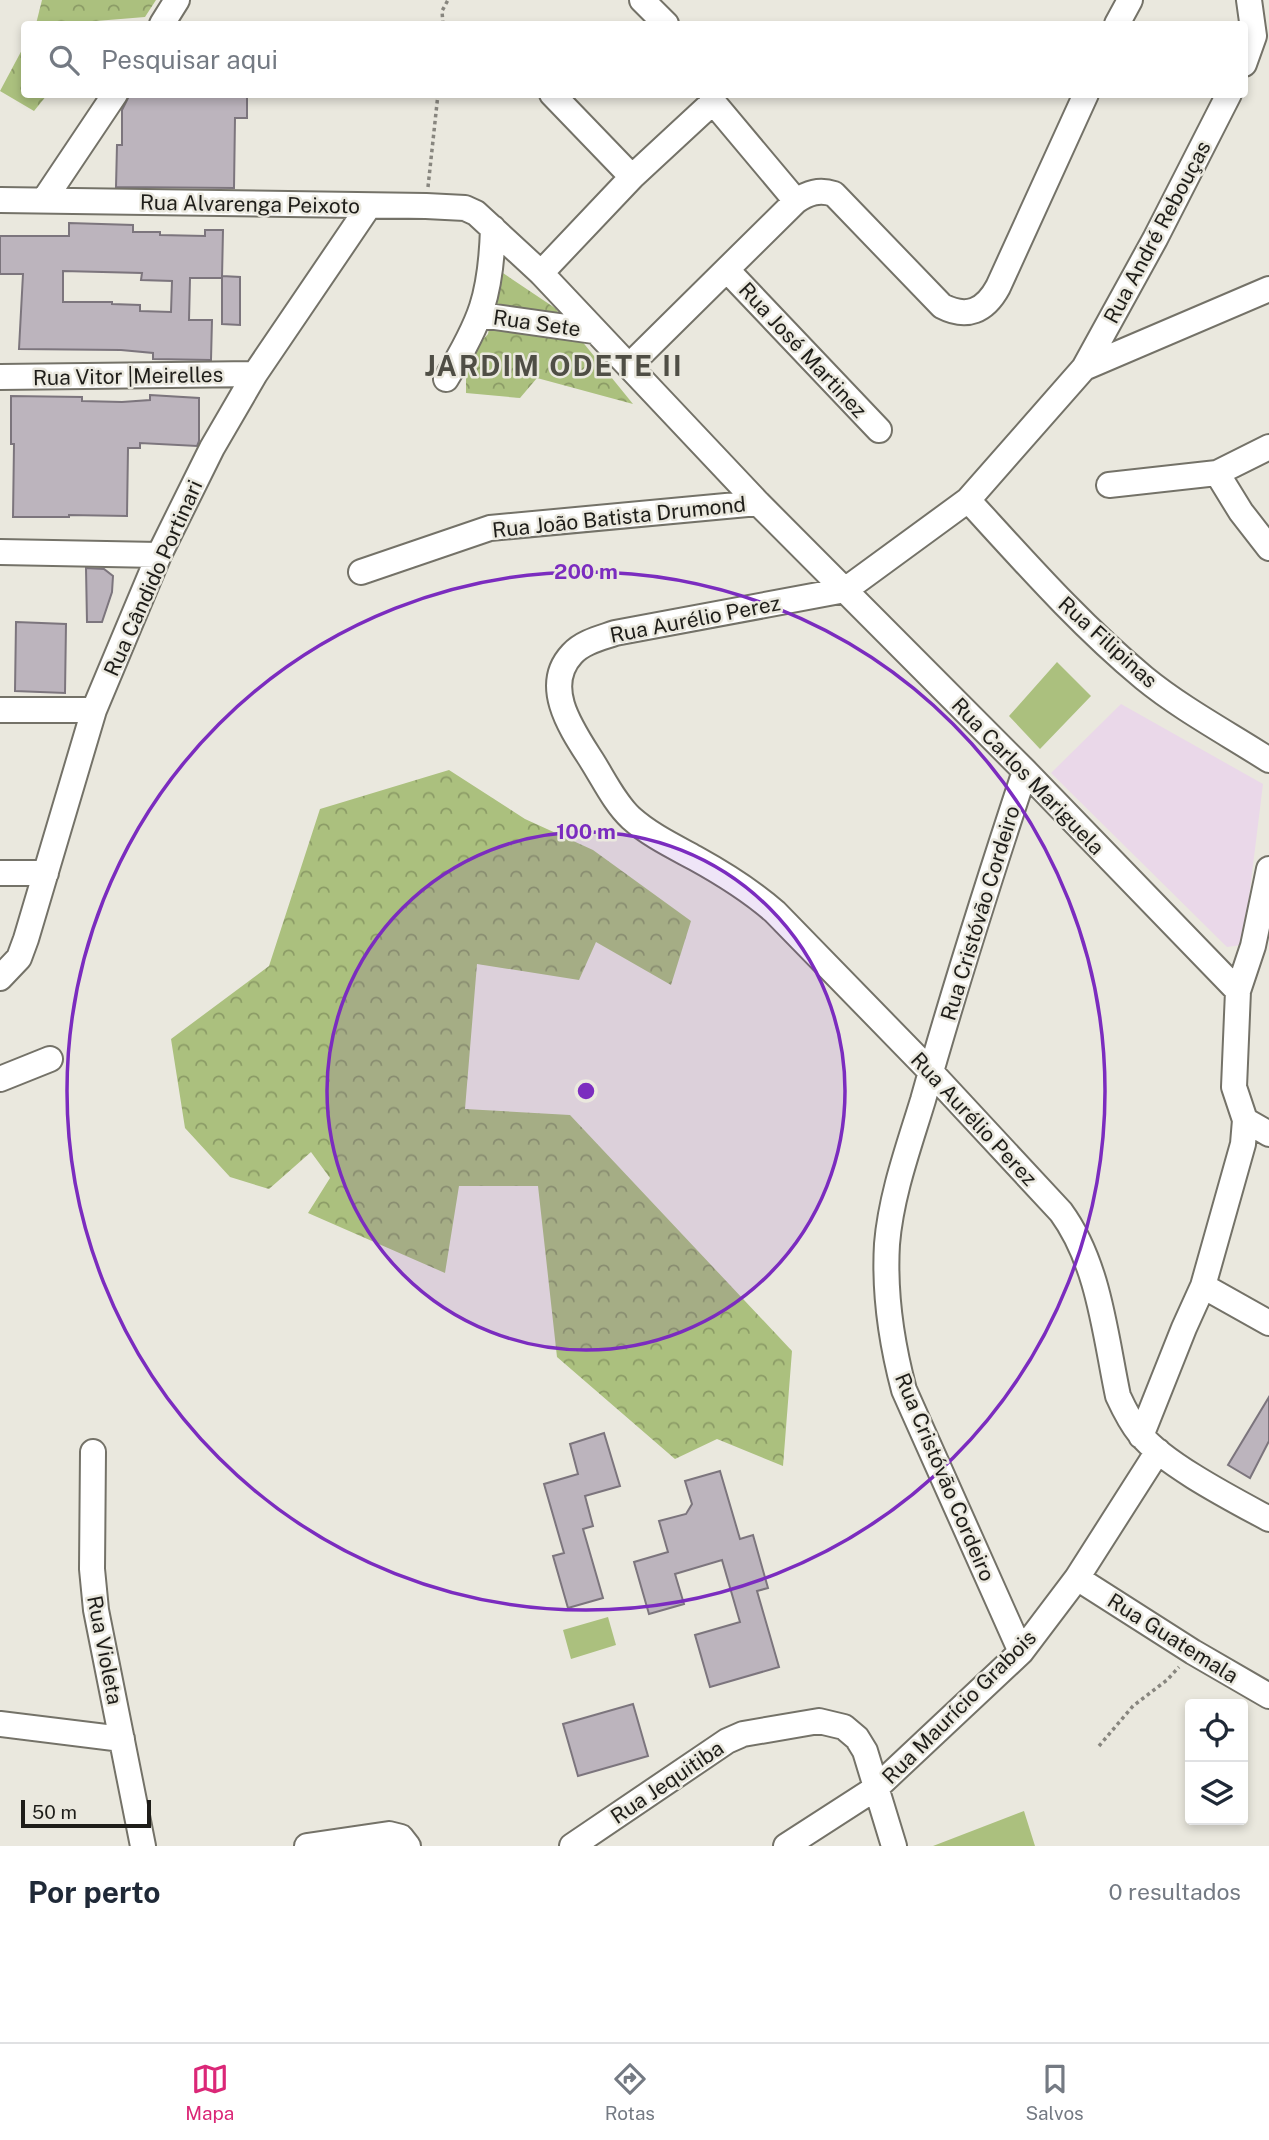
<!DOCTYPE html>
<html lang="pt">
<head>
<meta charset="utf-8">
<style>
  :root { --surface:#fff; --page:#f2f2f3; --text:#1f2937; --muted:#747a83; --line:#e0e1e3; --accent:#db2777 }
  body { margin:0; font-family:"Public Sans",sans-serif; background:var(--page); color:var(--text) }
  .controls { position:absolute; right:21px; bottom:21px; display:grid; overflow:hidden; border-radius:7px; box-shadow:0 4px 10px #0003 }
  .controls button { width:63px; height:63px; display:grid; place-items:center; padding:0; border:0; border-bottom:2px solid var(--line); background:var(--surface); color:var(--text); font:35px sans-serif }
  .scale { position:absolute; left:21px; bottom:18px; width:130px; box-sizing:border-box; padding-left:7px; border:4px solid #1e1d19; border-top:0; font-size:19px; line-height:24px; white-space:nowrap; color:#1e1d19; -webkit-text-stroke:5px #eae8de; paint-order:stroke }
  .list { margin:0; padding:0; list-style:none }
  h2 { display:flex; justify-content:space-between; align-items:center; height:91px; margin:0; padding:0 28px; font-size:30px }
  h2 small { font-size:23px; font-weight:400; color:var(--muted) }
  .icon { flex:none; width:38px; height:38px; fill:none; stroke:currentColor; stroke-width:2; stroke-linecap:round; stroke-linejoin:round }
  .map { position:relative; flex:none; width:1269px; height:1846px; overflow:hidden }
  .search { position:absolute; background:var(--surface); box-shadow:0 4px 10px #0003; left:21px; right:21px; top:21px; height:77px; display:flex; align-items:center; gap:18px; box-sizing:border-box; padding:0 24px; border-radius:7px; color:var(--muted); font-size:26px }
  .sheet { height:196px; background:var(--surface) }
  nav { display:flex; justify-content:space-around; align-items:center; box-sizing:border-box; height:98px; border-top:2px solid var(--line); background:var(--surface); font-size:19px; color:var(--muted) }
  nav a { display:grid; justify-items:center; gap:4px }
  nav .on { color:var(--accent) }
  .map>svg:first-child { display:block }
  .education { fill:#ead8e9 }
  .forest { fill:url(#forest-crowns) }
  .pitch { fill:#abc07e }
  .building { fill:#bcb4bd; stroke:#7c757d; stroke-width:2; fill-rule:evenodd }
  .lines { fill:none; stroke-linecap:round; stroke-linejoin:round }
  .minor-casing { stroke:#747268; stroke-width:28 }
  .path { stroke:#88867f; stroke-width:3.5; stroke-dasharray:3.5 3.5; stroke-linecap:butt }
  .minor { stroke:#fff; stroke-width:24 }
  .ring { fill:none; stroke:#7b2cbf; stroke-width:3.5 }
  .labels { text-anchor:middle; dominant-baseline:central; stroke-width:5; stroke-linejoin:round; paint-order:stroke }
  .street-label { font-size:21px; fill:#1e1d19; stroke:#eae8de }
  .district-label { font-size:28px; font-weight:bold; letter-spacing:2px; fill:#4f4e45; stroke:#eae8de }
  .centre { fill:#7b2cbf; stroke:#eae8de; stroke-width:3.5 }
  .ring-label { font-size:21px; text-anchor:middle; font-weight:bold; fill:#7b2cbf; stroke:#eae8de; stroke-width:5; stroke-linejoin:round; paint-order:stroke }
</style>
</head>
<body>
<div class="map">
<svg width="1269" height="1846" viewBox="0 0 1269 1846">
  <defs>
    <pattern id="forest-crowns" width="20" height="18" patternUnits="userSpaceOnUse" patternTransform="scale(1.75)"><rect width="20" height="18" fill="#abc07e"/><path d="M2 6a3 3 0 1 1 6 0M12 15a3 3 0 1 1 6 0" fill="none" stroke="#8b9b66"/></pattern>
  </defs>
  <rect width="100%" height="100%" fill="#eae8de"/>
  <path class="education" d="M1121,704L1263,784L1246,922L1241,945L1227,947L1051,773Z"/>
  <path class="forest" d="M42,0H156L145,17L96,21L94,24H36Z
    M24,46V94L47,95L34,111L0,91Z
    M500,271L555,308L633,404L537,378L520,398L466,393V358L488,334Z
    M449,770L525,819L593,850L691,921L671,985L596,942L579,980L477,964L465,1109L570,1115L792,1351L783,1466L717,1439L675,1459L557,1357L538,1186H459L445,1273L308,1213L330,1178L311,1152L269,1189L230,1177L185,1128L171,1039L269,966L320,809Z"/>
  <path class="pitch" d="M1057,662L1091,696L1040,749L1009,716Z
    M608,1617L616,1645L571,1659L563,1630Z
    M1024,1811L1035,1846H933Z"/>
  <path class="building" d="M130,94H247V118H235L234,188L116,187L117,145H122V110Z
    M69,223L133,225V232H160V235L205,236V230H223L222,278H190L189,320H212L211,360L153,359V353L121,350L19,349L23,274H0V236H69ZM63,271L142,273L141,280L172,281L171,312L140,311V305L112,304V302H63Z
    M222,276L240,277V325L222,324Z
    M150,395L199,398V441L197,446L140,443V448H128L127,516L69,515V517H13L14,444H11V396L82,397V401L122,402L150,400Z
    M86,568L104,569L113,576L112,592L102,622H87Z
    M16,622L66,624L65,693L15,691Z
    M1269,1397V1441L1250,1478L1228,1465Z
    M604,1433L620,1486L585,1496L593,1526L583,1529L603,1598L568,1608L553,1556L564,1553L544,1484L578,1474L570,1444Z
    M720,1471L740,1539L753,1535L768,1588L757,1591L779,1667L710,1687L695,1635L740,1622L722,1560L675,1574L684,1604L649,1614L634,1562L668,1552L659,1521L686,1514L692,1504L685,1481Z
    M633,1704L648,1756L578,1776L563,1724Z"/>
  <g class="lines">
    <defs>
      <path id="minor" d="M642,0L666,24
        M162,24L177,0
        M1117,24L1130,0
        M1244,64L1254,36L1249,0
        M552,94L632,177
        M711,94L713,102L796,201
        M0,200L426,206L465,208L476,213L541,273L758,503L1025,771L1238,991
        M44,200L115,94
        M727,270L879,430
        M541,273L632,177L713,102
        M1269,289L1084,368L968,500L845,590L615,633C601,638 583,642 572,654C541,687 573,731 592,761C604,780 615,803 631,818C650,835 673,846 695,858C724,874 750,890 775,912L930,1071L1061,1212C1099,1264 1105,1334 1118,1396C1124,1409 1131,1423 1140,1434C1164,1464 1234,1500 1269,1519
        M481,315L594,331
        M629,366L796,201C808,193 819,189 834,194L942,306C967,319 985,311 998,287L1086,94
        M1084,368L1155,239L1229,94
        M0,377L255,374
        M446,379C481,321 491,296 493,228
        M1217,473L1241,512L1269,548
        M1109,485L1217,473L1269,447
        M968,500C1024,561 1080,625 1144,678C1182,709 1227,733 1269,760
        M0,552L159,555
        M361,572L490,528L758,503
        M0,710H94
        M0,873H46
        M0,978L19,958L26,939L94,710L159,555L212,448L255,374L369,206
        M0,1079L50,1059
        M1245,1120L1269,1134
        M1203,1286L1269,1323
        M1141,1436L1184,1328L1203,1286L1243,1144L1245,1120L1234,1087L1238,991L1253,946L1269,869
        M93,1452L92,1569L96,1610L143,1846
        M1077,1578L1193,1652L1269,1696
        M1021,1652L904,1390C891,1341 884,1295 887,1244C891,1195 909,1146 923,1100C954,989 989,880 1025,771
        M0,1724L122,1739
        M307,1846L389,1834L401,1837L408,1846
        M572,1846L727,1741L743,1734L819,1721L844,1727L857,1738L865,1751L894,1846
        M786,1846L876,1788L1021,1652L1077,1578L1158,1451"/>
    </defs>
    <use href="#minor" class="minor-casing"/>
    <path class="path" d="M443,24L442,11L448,0
      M428,187L438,94
      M1099,1746L1133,1706L1167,1680L1179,1667"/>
    <use href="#minor" class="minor"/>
  </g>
  <circle cx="586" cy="1091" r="259" fill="#7b2cbf" fill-opacity=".12"/>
  <g class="ring">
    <circle cx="586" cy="1091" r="259"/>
    <circle cx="586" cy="1091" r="519"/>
  </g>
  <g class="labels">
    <g class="street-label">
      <text transform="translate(250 204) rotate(1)">Rua Alvarenga Peixoto</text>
      <text transform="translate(1157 232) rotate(-62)">Rua André Rebouças</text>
      <text transform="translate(537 323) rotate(8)">Rua Sete</text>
      <text transform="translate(803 350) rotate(47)">Rua José Martinez</text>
      <text transform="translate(128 376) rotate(-1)">Rua Vitor |Meirelles</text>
      <text transform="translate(619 517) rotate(-6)">Rua João Batista Drumond</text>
      <text transform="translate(153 578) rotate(-66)">Rua Cândido Portinari</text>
      <text transform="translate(695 619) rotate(-11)">Rua Aurélio Perez</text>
      <text transform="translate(1108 642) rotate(42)">Rua Filipinas</text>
      <text transform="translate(1028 776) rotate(46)">Rua Carlos Mariguela</text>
      <text transform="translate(980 913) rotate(-73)">Rua Cristóvão Cordeiro</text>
      <text transform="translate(974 1119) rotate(47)">Rua Aurélio Perez</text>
      <text transform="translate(945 1477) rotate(67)">Rua Cristóvão Cordeiro</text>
      <text transform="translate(1173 1638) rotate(32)">Rua Guatemala</text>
      <text transform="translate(105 1650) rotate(79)">Rua Violeta</text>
      <text transform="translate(959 1707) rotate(-45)">Rua Maurício Grabois</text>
      <text transform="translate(667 1782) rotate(-34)">Rua Jequitiba</text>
    </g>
    <g class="district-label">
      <text x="554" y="365">JARDIM ODETE II</text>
    </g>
  </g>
  <circle cx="586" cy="1091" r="10" class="centre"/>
  <g class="ring-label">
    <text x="586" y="579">200 m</text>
    <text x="586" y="839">100 m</text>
  </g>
</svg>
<div class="controls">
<button><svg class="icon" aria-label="locate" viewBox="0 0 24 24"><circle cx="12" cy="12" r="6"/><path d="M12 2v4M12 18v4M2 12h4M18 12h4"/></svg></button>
<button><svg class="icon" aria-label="layers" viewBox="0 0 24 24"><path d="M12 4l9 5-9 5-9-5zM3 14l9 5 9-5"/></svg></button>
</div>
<div class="scale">50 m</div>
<div class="search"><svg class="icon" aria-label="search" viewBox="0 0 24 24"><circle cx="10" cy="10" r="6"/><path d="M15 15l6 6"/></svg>Pesquisar aqui</div>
</div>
<section class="sheet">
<h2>Por perto<small>0 resultados</small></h2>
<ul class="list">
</ul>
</section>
<nav>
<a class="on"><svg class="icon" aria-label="map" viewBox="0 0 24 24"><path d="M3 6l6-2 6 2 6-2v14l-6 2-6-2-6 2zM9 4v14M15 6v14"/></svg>Mapa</a>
<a><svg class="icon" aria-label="directions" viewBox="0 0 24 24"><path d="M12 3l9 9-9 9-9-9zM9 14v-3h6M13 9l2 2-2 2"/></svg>Rotas</a>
<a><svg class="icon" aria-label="saved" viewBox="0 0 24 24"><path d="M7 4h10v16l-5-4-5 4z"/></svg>Salvos</a>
</nav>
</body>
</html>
